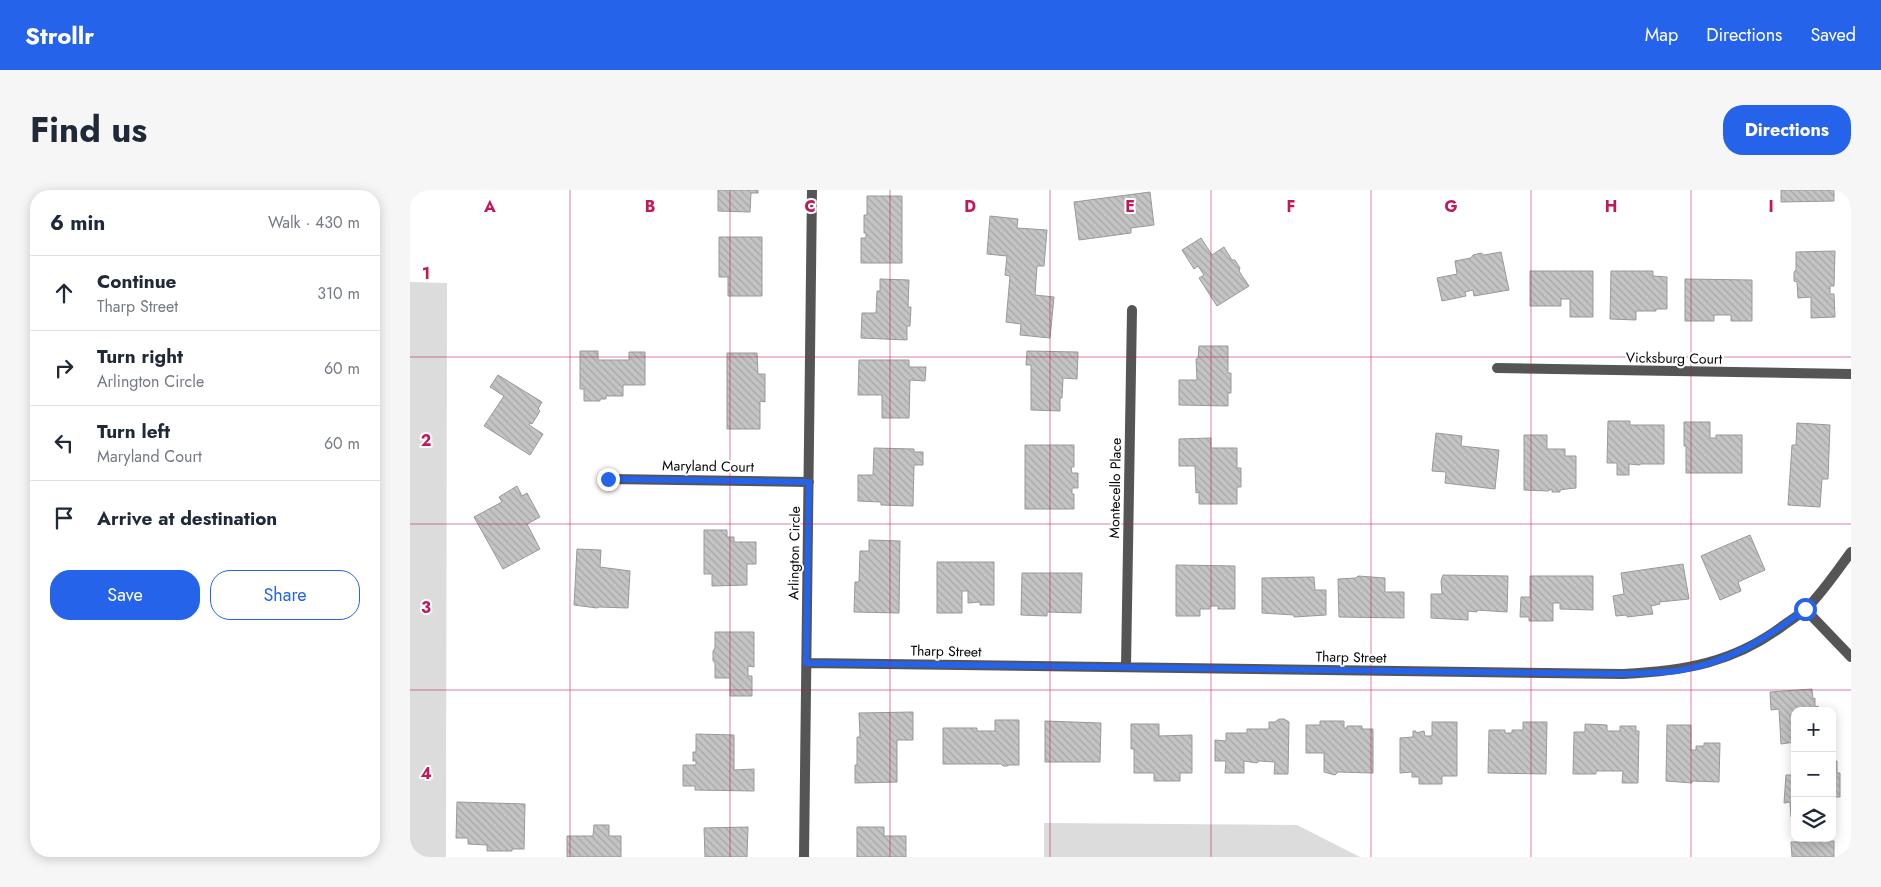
<!DOCTYPE html>
<html lang="en">
<head>
<meta charset="utf-8">
<style>
  :root { --surface:#fff; --page:#f6f6f7; --text:#1f2937; --muted:#747a83; --line:#e0e1e3; --accent:#2563eb }
  body { margin:0; font-family:Jost,sans-serif; background:var(--page); color:var(--text) }
  .controls { position:absolute; right:15px; bottom:15px; display:grid; overflow:hidden; border-radius:10px; box-shadow:0 2px 12px #0003 }
  .controls button { width:45px; height:45px; display:grid; place-items:center; padding:0; border:0; border-bottom:1px solid var(--line); background:var(--surface); color:var(--text); font:25px sans-serif }
  .stop { position:absolute; width:15px; height:15px; margin:-11px; border:4px solid #2563eb; border-radius:50%; background:#fff }
  .stop.end { background:#2563eb; border-color:#fff; box-shadow:0 1px 5px #0008 }
  .list { margin:0; padding:0; list-style:none }
  h2 { display:flex; justify-content:space-between; align-items:center; height:65px; margin:0; padding:0 20px; font-size:21px }
  h2 small { font-size:16px; font-weight:400; color:var(--muted) }
  .list li { display:grid; grid-template-columns:32px 1fr auto; gap:15px; align-items:center; box-sizing:border-box; height:75px; padding:0 20px; border-top:1px solid var(--line) }
  .list b { display:block; font-size:19px; white-space:nowrap }
  .list p { margin:0; font-size:16px; white-space:nowrap; color:var(--muted) }
  .list em { font-size:16px; font-style:normal; color:var(--muted) }
  .actions { display:flex; gap:10px; padding:15px 20px }
  .actions a { flex:1; padding:11px 0; border:1px solid var(--accent); border-radius:20px; text-align:center; font-size:18px; color:var(--accent) }
  .actions .main { background:var(--accent); color:#fff }
  .icon { flex:none; width:28px; height:28px; fill:none; stroke:currentColor; stroke-width:2; stroke-linecap:round; stroke-linejoin:round }
  .map { position:relative; flex:none; width:1441px; height:667px; overflow:hidden; border-radius:20px }
  header { display:flex; align-items:center; gap:30px; box-sizing:border-box; height:70px; padding:0 25px; background:var(--accent); color:#fff }
  header strong { font-size:24px }
  nav { display:flex; gap:28px; margin-inline-start:auto; font-size:18px }
  .intro { display:flex; align-items:center; justify-content:space-between; box-sizing:border-box; height:120px; padding:0 30px }
  h1 { margin:0; font-size:35px }
  .button { padding:12px 22px; border-radius:20px; background:var(--accent); color:#fff; font-size:18px; font-weight:700 }
  main { display:flex; gap:30px; padding:0 30px }
  aside { flex:1; background:var(--surface); border-radius:20px; box-shadow:0 2px 12px #0003 }
  .map>svg:first-child { display:block }
  .grass { fill:#dcdcdc }
  .building { fill:url(#building-back-hatch); stroke:#999 }
  .lines { fill:none; stroke-linecap:round; stroke-linejoin:round }
  .minor { stroke:#555; stroke-width:10 }
  .route { stroke:#2563eb; stroke-width:6 }
  .grid { fill:none; stroke:#c2185b; stroke-width:1; stroke-opacity:0.55 }
  .labels { text-anchor:middle; dominant-baseline:central; stroke-width:4; stroke-linejoin:round; paint-order:stroke }
  .street-label { font-size:14px; fill:#000; stroke:#fff }
  .grid-label { font-size:16px; text-anchor:middle; font-weight:bold; fill:#c2185b; stroke:#fff; stroke-width:4; stroke-linejoin:round; paint-order:stroke }
</style>
</head>
<body>
<header>
<strong>Strollr</strong>
<nav><a>Map</a><a>Directions</a><a>Saved</a></nav>
</header>
<div class="intro"><h1>Find us</h1><a class="button">Directions</a></div>
<main>
<aside>
<h2>6 min<small>Walk · 430 m</small></h2>
<ul class="list">
<li><svg class="icon" aria-label="ahead" viewBox="0 0 24 24"><path d="M12 20V5M6 11l6-6 6 6"/></svg><div><b>Continue</b><p>Tharp Street</p></div><em>310 m</em></li>
<li><svg class="icon" aria-label="right" viewBox="0 0 24 24"><path d="M7 20v-9h11M14 6l5 5-5 5"/></svg><div><b>Turn right</b><p>Arlington Circle</p></div><em>60 m</em></li>
<li><svg class="icon" aria-label="left" viewBox="0 0 24 24"><path d="M17 20v-9H6M10 6l-5 5 5 5"/></svg><div><b>Turn left</b><p>Maryland Court</p></div><em>60 m</em></li>
<li><svg class="icon" aria-label="arrive" viewBox="0 0 24 24"><path d="M6 21V4h12l-3 4 3 4H6"/></svg><div><b>Arrive at destination</b></div></li>
</ul>
<div class="actions"><a class="main">Save</a><a>Share</a></div>
</aside>
<div class="map">
<svg width="1441" height="667" viewBox="0 0 1441 667">
  <defs>
    <pattern id="building-back-hatch" width="6" height="6" patternUnits="userSpaceOnUse" patternTransform="scale(1.25)"><rect width="6" height="6" fill="#c4c4c4"/><path d="M-1 5l2 2M0 0l6 6M5-1l2 2" fill="none" stroke="#a7a7a7"/></pattern>
  </defs>
  <rect width="100%" height="100%" fill="#fff"/>
  <path class="grass" d="M0,92L37,93L36,667H0Z
    M634,633L887,635L950,667H634Z"/>
  <path class="building" d="M308,0H348V3H341L340,22L308,21Z
    M1371,0H1424V11L1371,12Z
    M740,2L744,35L721,38V43L669,50L664,12Z
    M457,6H492V73H451V48H456V43H454V25H457Z
    M580,26L608,29L607,38L637,40L634,76H627L625,105L644,107L640,148L610,145L611,134L596,132L600,86L595,85L597,66L577,64Z
    M309,47H352V106H318V87H309Z
    M791,48L802,65L814,57L822,70H825L830,78L829,81L839,96L807,116L789,88L794,85L788,76L784,79L772,60Z
    M1425,61L1424,96H1420V104H1424L1425,127L1401,128V107L1388,108L1387,92L1384,91V82L1386,80V62Z
    M1091,62L1099,100L1064,106L1063,100L1055,102L1056,106L1032,111L1027,88L1047,84L1045,71L1061,68L1063,65L1071,63L1074,65Z
    M1120,81H1183V127H1160V109H1151V116H1120Z
    M1201,81H1243V86L1257,87V119H1246V121H1226V130L1200,129Z
    M470,89L499,90L498,117H501L500,136H497V150L451,148L452,123H466L467,101H470Z
    M1275,89L1342,90V131H1321V125H1304V131H1275Z
    M789,156H818V183H821V203H818V216L769,215V190H787L786,169H788Z
    M170,161H188V170H219V162H235V195H213V206H196V209H190V211H174V199H170Z
    M617,161L668,162L667,189L653,188L652,208H650V221L621,220V175H616Z
    M317,163H347L348,184H355V212L350,211V239H317Z
    M449,170H499V177H516L515,191L500,190L499,228H472V205H448Z
    M88,185L132,212L128,219L130,221L122,234L120,233L119,235L133,244L120,265L74,236L94,206L80,197Z
    M1198,231H1220V235H1254V274H1230V275L1219,274V285H1207V273H1197Z
    M1274,232H1300V248H1306V245H1332V283H1276V256H1274Z
    M1387,233L1420,235L1418,289H1412L1410,317L1378,315L1382,255H1386Z
    M1026,243L1052,246L1051,256L1089,260L1085,299L1035,293L1036,282L1022,281Z
    M1114,245H1137V259H1155V266H1166V298L1156,299L1150,300V302H1142V299L1138,301L1114,300Z
    M801,248V258H827V278H831V297H827V314H789V302L786,303L785,276H769V249Z
    M615,255H664V277H661L662,283H668V298H662V304H664V319H615Z
    M464,258L504,259V262H513V275H504L503,316L471,315V312L448,311V285H463Z
    M107,296L112,306L117,303L130,327L117,334L130,359L93,379L64,327L92,312L89,307Z
    M294,340H317V347H324V352H346V374H337V395L302,396V384H294Z
    M1340,345L1355,380L1328,392L1331,401L1310,410L1291,366Z
    M459,350L490,351L489,423L444,422L445,392H449L450,361H459Z
    M167,359L191,360L190,377L220,381L218,418L189,417L187,418L164,415Z
    M527,372H584V415H570V412L558,413V401H552V423H527Z
    M1273,374L1279,409L1249,412L1250,414L1241,416L1243,424L1217,427V425L1206,426L1203,406L1214,404L1211,383Z
    M766,375L825,376V419H808V416H800V419H790V426H766Z
    M612,383H672L671,423L637,422V426L611,425Z
    M1033,385L1098,386L1097,422L1067,420V422L1058,421V430L1021,428V404H1032L1031,391Z
    M948,386L975,388V402H994V428L929,427L928,389L946,388Z
    M1120,386H1183V420L1150,419V413H1143V431H1119V427H1110L1111,407H1120Z
    M904,387L905,400H916V425L884,427V425L852,423V388Z
    M305,442H344V477L338,476V486H342V506H320V488H305V473L303,471V461L305,458Z
    M1402,499L1403,509L1405,508V517L1408,516V521H1385V552L1371,554L1369,519L1361,520L1360,502Z
    M503,522V550H487V592L445,593V575H447V547H450L449,523Z
    M869,529H874L879,532L878,584H864L865,572L849,571L847,573L834,571V583H815L816,571H805V550L816,551V543H837V539H859V532H865Z
    M585,530H609V575H599L597,576H593L591,574H533V538H567V541H585Z
    M635,531L691,533L690,572H635Z
    M910,531H934V538H937V536H952V539H963V583L928,582L925,585L914,582V563H896V535H910Z
    M1022,532H1047V586H1032V594H1009V587H1002V582L990,583V548L1003,547V541H1006V543L1014,541L1015,546H1022Z
    M1113,532H1137L1136,584L1078,583L1079,540H1095V543H1102V540H1113Z
    M721,534H749V546L782,545V583H770V591H744V583H724V559H721Z
    M1175,534L1197,535V541H1210V536H1226V541H1229L1228,593H1212L1213,581H1186V584H1163L1164,542H1175Z
    M1257,535H1281V560H1286V556H1294V553H1310L1309,592L1282,591V593L1256,591Z
    M286,544L324,545V580L344,579V601L285,600V596H273V575H286V571H283V562H286Z
    M1422,571H1427V583H1430V607H1422Z
    M1376,585H1385V627H1381L1380,612L1374,613Z
    M47,612L115,614L114,659H102V661H77V655L58,654V648H46Z
    M184,635H199V646H211V667H157V646H183Z
    M338,637L337,667H295L294,638Z
    M447,637H474V646H496V667H447Z
    M1424,651V667H1382L1381,652Z"/>
  <g class="lines">
    <path class="minor" d="M1087,178L1441,184
      M198,289L399,292
      M1395,419L1441,467
      M397,473L1213,484C1274,481 1324,473 1374,435C1381,430 1389,425 1396,419C1413,402 1427,381 1441,362
      M716,477L722,120
      M394,667L402,0"/>
  </g>
  <g class="lines">
    <path class="route" d="M198,289L399,292L396,473L1213,484C1231,483 1249,483 1267,481C1317,473 1356,449 1395,419"/>
  </g>
  <path class="grid" d="M160,0V667M320,0V667M480,0V667M640,0V667M801,0V667M961,0V667M1121,0V667M1281,0V667M0,167H1441M0,334H1441M0,500H1441"/>
  <g class="labels">
    <g class="street-label">
      <text transform="translate(1264 168) rotate(1)">Vicksburg Court</text>
      <text transform="translate(298 276) rotate(1)">Maryland Court</text>
      <text transform="translate(705 298) rotate(-89)">Montecello Place</text>
      <text transform="translate(384 363) rotate(-89)">Arlington Circle</text>
      <text transform="translate(536 461) rotate(1)">Tharp Street</text>
      <text transform="translate(941 467) rotate(1)">Tharp Street</text>
    </g>
  </g>
  <g class="grid-label">
    <text x="80" y="22">A</text>
    <text x="240" y="22">B</text>
    <text x="400" y="22">C</text>
    <text x="560" y="22">D</text>
    <text x="720" y="22">E</text>
    <text x="881" y="22">F</text>
    <text x="1041" y="22">G</text>
    <text x="1201" y="22">H</text>
    <text x="1361" y="22">I</text>
    <text x="16" y="89">1</text>
    <text x="16" y="256">2</text>
    <text x="16" y="423">3</text>
    <text x="16" y="589">4</text>
  </g>
</svg>
<div class="controls">
<button>+</button>
<button>−</button>
<button><svg class="icon" aria-label="layers" viewBox="0 0 24 24"><path d="M12 4l9 5-9 5-9-5zM3 14l9 5 9-5"/></svg></button>
</div>
<div class="stop" style="left:1395px;top:419px"></div>
<div class="stop end" style="left:198px;top:289px"></div>
</div>
</main>
</body>
</html>
